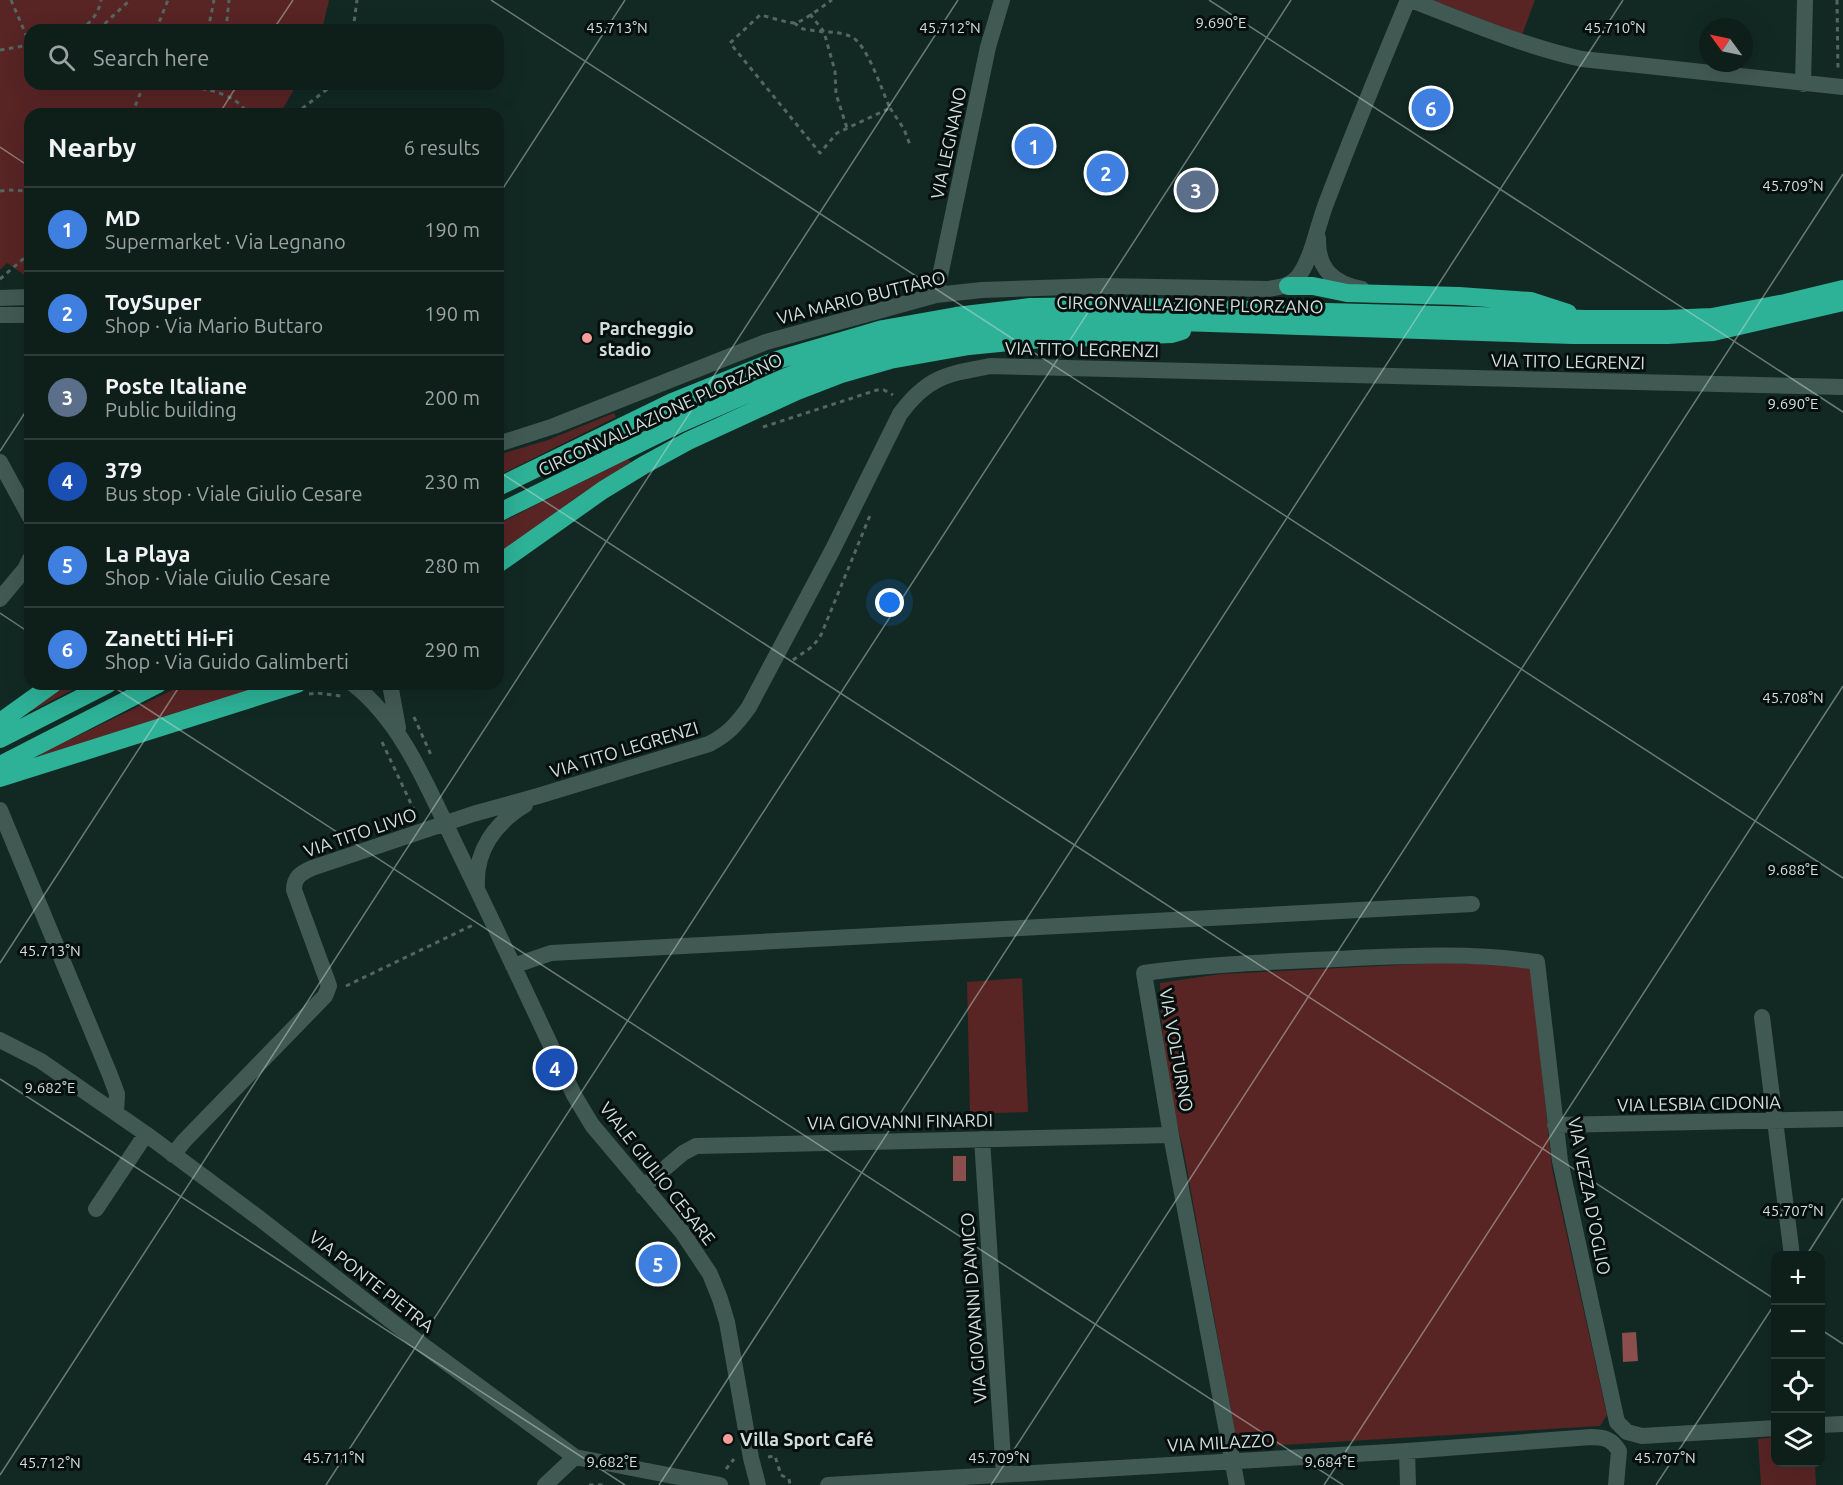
<!DOCTYPE html>
<html lang="en">
<head>
<meta charset="utf-8">
<style>
  :root { --surface:#0e1f1a; --page:#172723; --text:#f1f3f6; --muted:#9ba2a2; --line:#2e3d39; --accent:#d93025 }
  body { margin:0; font-family:Ubuntu,sans-serif; background:var(--page); color:var(--text) }
  .controls { position:absolute; right:18px; bottom:18px; display:grid; overflow:hidden; border-radius:12px; box-shadow:0 6px 24px #0002 }
  .controls button { width:54px; height:54px; display:grid; place-items:center; padding:0; border:0; border-bottom:2px solid var(--line); background:var(--surface); color:var(--text); font:30px sans-serif }
  .compass { position:absolute; left:1699px; top:18px; width:54px; height:54px; border-radius:50%; background:var(--surface); box-shadow:0 6px 24px #0002; rotate:303deg }
  .you { position:absolute; left:890px; top:603px; width:21px; height:21px; margin:-15px; border:4px solid #fff; border-radius:50%; background:#1a73e8; box-shadow:0 0 0 9px #1a73e833 }
  .badge { display:grid; place-items:center; width:39px; height:39px; border-radius:50%; background:var(--accent); color:#fff; font-size:20px; font-weight:700 }
  .pin { position:absolute; translate:-50% -50%; border:3px solid #fff; box-shadow:0 2px 6px #0006 }
  .list { margin:0; padding:0; list-style:none }
  h2 { display:flex; justify-content:space-between; align-items:center; height:78px; margin:0; padding:0 24px; font-size:26px }
  h2 small { font-size:20px; font-weight:400; color:var(--muted) }
  .list li { display:grid; grid-template-columns:39px 1fr auto; gap:18px; align-items:center; box-sizing:border-box; height:84px; padding:0 24px; border-top:2px solid var(--line) }
  .list b { display:block; font-size:22px; white-space:nowrap }
  .list p { margin:0; font-size:20px; white-space:nowrap; color:var(--muted) }
  .list em { font-size:20px; font-style:normal; color:var(--muted) }
  .icon { flex:none; width:33px; height:33px; fill:none; stroke:currentColor; stroke-width:2; stroke-linecap:round; stroke-linejoin:round }
  .map { position:relative; flex:none; width:1843px; height:1485px; overflow:hidden }
  .search { position:absolute; background:var(--surface); box-shadow:0 6px 24px #0002; left:24px; top:24px; width:480px; height:66px; display:flex; align-items:center; gap:15px; box-sizing:border-box; padding:0 21px; border-radius:18px; color:var(--muted); font-size:22px }
  .panel { position:absolute; background:var(--surface); box-shadow:0 6px 24px #0002; left:24px; top:108px; width:480px; height:582px; border-radius:18px }
  .map>svg:first-child { display:block }
  .green { fill:#582424 }
  .water { fill:#8c4e4d }
  .lines { fill:none; stroke-linecap:round; stroke-linejoin:round }
  .path { stroke:#536762; stroke-width:3; stroke-dasharray:4.5 4.5; stroke-linecap:butt }
  .minor { stroke:#415953; stroke-width:16 }
  .highway { stroke:#2db197; stroke-width:18 }
  .ticks { fill:none; stroke:#d1dfdb; stroke-width:1.5; stroke-opacity:0.45 }
  .poi-dot { fill:#f59b99; stroke:#060f0d; stroke-width:2 }
  .labels { text-anchor:middle; dominant-baseline:central; stroke-width:6; stroke-linejoin:round; paint-order:stroke }
  .street-label { font-size:18px; fill:#d1dfdb; stroke:#060f0d }
  .poi-label { font-size:18px; font-weight:bold; fill:#d1dfdb; stroke:#060f0d; text-anchor:start }
  .ticks-label { font-size:15px; text-anchor:middle; fill:#d1dfdb; stroke:#060f0d; stroke-width:6; stroke-linejoin:round; paint-order:stroke }
</style>
</head>
<body>
<div class="map">
<svg width="1843" height="1485" viewBox="0 0 1843 1485">
  <rect width="100%" height="100%" fill="#122923"/>
  <path class="green" d="M0,0H329L322,30H30V84H297L280,114H30V279L7,263L0,270Z
    M1433,0H1535L1522,35Z
    M614,413L616,417L498,476V455L548,440Z
    M628,459L631,462L577,497L498,555V524Z
    M65,684H84L32,711L30,710Z
    M185,684H273L40,756V754Z
    M1438,963L1496,964L1531,969L1552,1168L1607,1415L1600,1426L1249,1447L1236,1437L1183,1148C1168,1094 1161,1038 1160,983L1220,974Z
    M1022,978L1028,1112L970,1114L967,982Z
    M1775,1437L1776,1462L1815,1463L1816,1485H1761L1758,1439Z"/>
  <path class="water" d="M953,1156H966V1181H953Z
    M1636,1332L1638,1361L1623,1362L1622,1333Z"/>
  <g class="lines">
    <path class="path" d="M11,0L30,44
      M1837,0L1838,71
      M810,14L824,32C834,32 843,33 852,37C868,46 882,91 890,108L837,133L820,153L730,43L760,15C770,17 783,22 794,23C802,23 824,5 832,0
      M794,23L803,29L824,32L835,71L836,94L847,128
      M80,30C91,22 99,13 101,0
      M98,30L130,0
      M156,30L168,0
      M208,30L214,0
      M226,30L229,0
      M353,30L357,0
      M0,50L30,45
      M175,84C201,89 233,90 248,114
      M890,108L904,129L910,145
      M132,114L144,84
      M295,114L334,84
      M0,191L8,190L30,191
      M0,279L30,253
      M763,427L877,390H884L893,395
      M793,660L813,646L821,635L871,513
      M309,694L317,693L341,696
      M414,717L431,755
      M382,742L414,810L419,807
      M346,986L475,924
      M768,1457L775,1456L781,1475L789,1479L790,1485
      M726,1469L734,1459
      M589,1485H604"/>
    <path class="minor" d="M1411,0C1468,22 1523,46 1582,59L1843,87
      M1803,84L1805,0
      M1318,238C1317,268 1333,284 1362,289
      M936,295L988,47L1002,0
      M0,298L30,297
      M0,315H30
      M498,444L554,426L766,342L936,295L982,290L1102,286L1268,289C1281,287 1292,286 1300,274C1313,255 1318,223 1327,201C1353,133 1380,67 1408,0
      M0,462L30,517
      M0,599L25,569L30,559
      M353,684C404,724 429,791 457,848C497,930 535,1012 574,1095L592,1125L682,1232L710,1274L720,1299L727,1322L751,1458L758,1485
      M390,684L398,728
      M0,810L110,1075L117,1094L116,1113
      M477,886C475,851 495,823 525,805
      M513,966L551,953L1472,904
      M1762,1017L1792,1256
      M0,1040L41,1061L146,1134L259,1218L413,1338L575,1457L720,1485
      M1555,1125L1843,1119
      M982,1139L1004,1474
      M173,1155L184,1141L325,996L329,986L327,980L294,890C294,877 301,873 312,868L473,814L538,796L709,744C727,735 737,724 749,707L833,549L900,414C927,377 947,374 990,366L1843,387
      M643,1187L683,1153L696,1146L1171,1135
      M96,1209L146,1134
      M1820,1425L1843,1424
      M1407,1451L1408,1485
      M545,1485L575,1457
      M828,1485L1407,1451L1591,1437C1604,1437 1612,1439 1619,1451L1616,1485
      M1237,1485L1171,1135L1144,973C1208,964 1272,962 1336,959C1404,956 1470,952 1537,962L1560,1161L1617,1422L1627,1432L1642,1436L1776,1428"/>
    <path class="highway" d="M1288,286H1313L1347,293L1459,296L1531,301L1568,313
      M498,487L672,402L777,360L883,329L956,316L1030,307L1108,306L1586,319H1666L1712,317L1785,303L1843,289
      M498,513L681,423L786,377L832,360L876,348L966,331L1038,323L1117,320L1573,335H1668L1713,332L1843,302
      M498,564L603,490L644,465L688,441L797,391L841,374L890,360L969,346L1042,339L1172,334L1182,331
      M0,722L53,684
      M0,739L108,684
      M0,765L158,684
      M0,778L297,684"/>
  </g>
  <path class="ticks" d="M491,0L1843,878M1209,0L1843,412M273,30L293,0M219,114L238,84M0,147L30,167M498,196L625,0M0,451L30,405M498,471L1776,1300M0,613L30,633M109,684L1343,1485M0,963L181,684M0,1079L625,1485M1806,1256L1843,1198M1820,1329L1843,1344M0,1475L958,0M326,1485L1291,0M659,1485L1623,0M991,1485L1843,174M1324,1485L1843,686M1656,1485L1776,1302"/>
  <g class="poi-dot">
    <circle cx="587" cy="338" r="6"/>
    <circle cx="728" cy="1439" r="6"/>
  </g>
  <g class="labels">
    <g class="street-label">
      <text transform="translate(948 143) rotate(-78)">VIA LEGNANO</text>
      <text transform="translate(861 297) rotate(-14)">VIA MARIO BUTTARO</text>
      <text transform="translate(1190 304) rotate(1)">CIRCONVALLAZIONE PLORZANO</text>
      <text transform="translate(1082 349) rotate(1)">VIA TITO LEGRENZI</text>
      <text transform="translate(1568 361) rotate(1)">VIA TITO LEGRENZI</text>
      <text transform="translate(660 414) rotate(-25)">CIRCONVALLAZIONE PLORZANO</text>
      <text transform="translate(624 749) rotate(-17)">VIA TITO LEGRENZI</text>
      <text transform="translate(360 832) rotate(-19)">VIA TITO LIVIO</text>
      <text transform="translate(1177 1050) rotate(80)">VIA VOLTURNO</text>
      <text transform="translate(1699 1103) rotate(-1)">VIA LESBIA CIDONIA</text>
      <text transform="translate(900 1121) rotate(-1)">VIA GIOVANNI FINARDI</text>
      <text transform="translate(658 1173) rotate(52)">VIALE GIULIO CESARE</text>
      <text transform="translate(1590 1196) rotate(79)">VIA VEZZA D'OGLIO</text>
      <text transform="translate(372 1281) rotate(38)">VIA PONTE PIETRA</text>
      <text transform="translate(973 1308) rotate(-94)">VIA GIOVANNI D'AMICO</text>
      <text transform="translate(1221 1442) rotate(-3)">VIA MILAZZO</text>
    </g>
    <g class="poi-label">
      <text x="599" y="328">Parcheggio<tspan x="599" dy="21">stadio</tspan></text>
      <text x="740" y="1439">Villa Sport Café</text>
    </g>
  </g>
  <g class="ticks-label">
    <text x="1221" y="28">9.690°E</text>
    <text x="617" y="33">45.713°N</text>
    <text x="950" y="33">45.712°N</text>
    <text x="1615" y="33">45.710°N</text>
    <text x="1793" y="191">45.709°N</text>
    <text x="1793" y="409">9.690°E</text>
    <text x="1793" y="703">45.708°N</text>
    <text x="1793" y="875">9.688°E</text>
    <text x="50" y="956">45.713°N</text>
    <text x="50" y="1093">9.682°E</text>
    <text x="1793" y="1216">45.707°N</text>
    <text x="334" y="1463">45.711°N</text>
    <text x="999" y="1463">45.709°N</text>
    <text x="1665" y="1463">45.707°N</text>
    <text x="612" y="1467">9.682°E</text>
    <text x="1330" y="1467">9.684°E</text>
    <text x="50" y="1468">45.712°N</text>
  </g>
</svg>
<div class="controls">
<button>+</button>
<button>−</button>
<button><svg class="icon" aria-label="locate" viewBox="0 0 24 24"><circle cx="12" cy="12" r="6"/><path d="M12 2v4M12 18v4M2 12h4M18 12h4"/></svg></button>
<button><svg class="icon" aria-label="layers" viewBox="0 0 24 24"><path d="M12 4l9 5-9 5-9-5zM3 14l9 5 9-5"/></svg></button>
</div>
<svg class="compass" viewBox="-18 -18 36 36"><path d="M0-13l5 13h-10z" fill="#e53935"/><path d="M0 13l5-13h-10z" fill="#9ba2a2"/></svg>
<div class="you"></div>
<div class="pin badge" style="left:1034px;top:146px;background:#3f7fe0">1</div>
<div class="pin badge" style="left:1106px;top:173px;background:#3f7fe0">2</div>
<div class="pin badge" style="left:1196px;top:190px;background:#5c6f8a">3</div>
<div class="pin badge" style="left:555px;top:1068px;background:#1a4fb4">4</div>
<div class="pin badge" style="left:658px;top:1264px;background:#3f7fe0">5</div>
<div class="pin badge" style="left:1431px;top:108px;background:#3f7fe0">6</div>
<div class="search"><svg class="icon" aria-label="search" viewBox="0 0 24 24"><circle cx="10" cy="10" r="6"/><path d="M15 15l6 6"/></svg>Search here</div>
<section class="panel">
<h2>Nearby<small>6 results</small></h2>
<ul class="list">
<li><span class="badge" style="background:#3f7fe0">1</span><div><b>MD</b><p>Supermarket · Via Legnano</p></div><em>190 m</em></li>
<li><span class="badge" style="background:#3f7fe0">2</span><div><b>ToySuper</b><p>Shop · Via Mario Buttaro</p></div><em>190 m</em></li>
<li><span class="badge" style="background:#5c6f8a">3</span><div><b>Poste Italiane</b><p>Public building</p></div><em>200 m</em></li>
<li><span class="badge" style="background:#1a4fb4">4</span><div><b>379</b><p>Bus stop · Viale Giulio Cesare</p></div><em>230 m</em></li>
<li><span class="badge" style="background:#3f7fe0">5</span><div><b>La Playa</b><p>Shop · Viale Giulio Cesare</p></div><em>280 m</em></li>
<li><span class="badge" style="background:#3f7fe0">6</span><div><b>Zanetti Hi-Fi</b><p>Shop · Via Guido Galimberti</p></div><em>290 m</em></li>
</ul>
</section>
</div>
</body>
</html>
